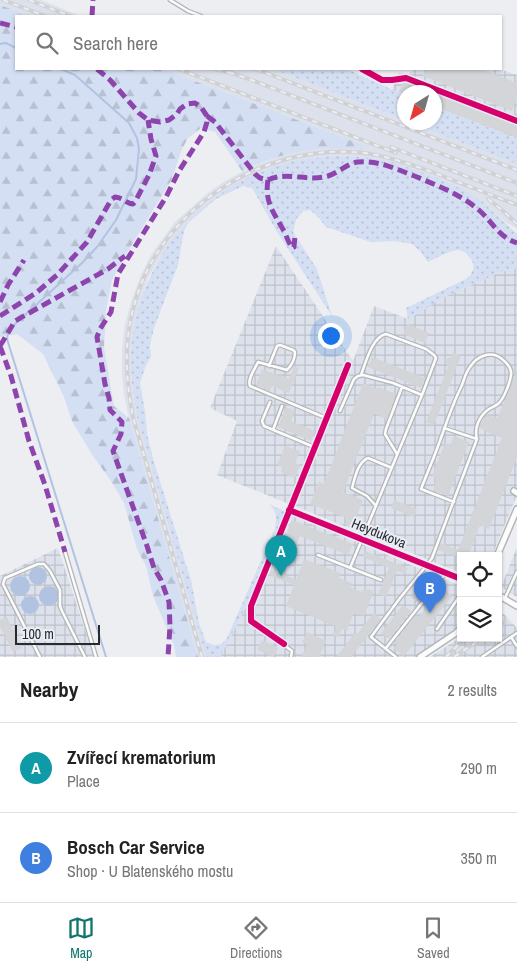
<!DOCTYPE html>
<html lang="en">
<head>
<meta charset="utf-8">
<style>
  :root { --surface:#fff; --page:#f2f2f2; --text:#222; --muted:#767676; --line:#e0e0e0; --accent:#0f766e }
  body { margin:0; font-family:"Archivo Narrow",sans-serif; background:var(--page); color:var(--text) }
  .controls { position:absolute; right:15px; bottom:15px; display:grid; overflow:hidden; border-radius:0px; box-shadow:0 1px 4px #0004 }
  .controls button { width:45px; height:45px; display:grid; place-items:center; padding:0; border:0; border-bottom:1px solid var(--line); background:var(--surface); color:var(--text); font:25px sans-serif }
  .compass { position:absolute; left:397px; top:85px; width:45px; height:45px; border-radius:50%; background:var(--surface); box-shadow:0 1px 4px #0004; rotate:217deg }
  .scale { position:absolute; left:15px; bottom:12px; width:85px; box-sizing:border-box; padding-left:5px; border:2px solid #282a2d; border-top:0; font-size:14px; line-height:18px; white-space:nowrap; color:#282a2d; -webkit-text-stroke:4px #e9edf5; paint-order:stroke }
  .you { position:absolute; left:330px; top:335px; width:18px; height:18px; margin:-12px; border:4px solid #fff; border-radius:50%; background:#1a73e8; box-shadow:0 0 0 8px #1a73e833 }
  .badge { display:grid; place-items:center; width:32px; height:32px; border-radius:50%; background:var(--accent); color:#fff; font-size:16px; font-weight:700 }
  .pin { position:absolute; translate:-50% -41px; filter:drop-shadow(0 1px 2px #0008) }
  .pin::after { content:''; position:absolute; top:26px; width:18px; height:15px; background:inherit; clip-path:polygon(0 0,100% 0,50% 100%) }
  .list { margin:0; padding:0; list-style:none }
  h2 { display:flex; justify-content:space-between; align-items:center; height:65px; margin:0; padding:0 20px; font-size:21px }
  h2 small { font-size:16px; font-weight:400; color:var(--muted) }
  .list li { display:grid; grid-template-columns:32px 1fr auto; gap:15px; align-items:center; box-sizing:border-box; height:90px; padding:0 20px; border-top:1px solid var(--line) }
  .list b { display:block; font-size:19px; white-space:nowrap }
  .list p { margin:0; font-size:16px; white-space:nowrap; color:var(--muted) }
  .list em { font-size:16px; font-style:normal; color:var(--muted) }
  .icon { flex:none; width:28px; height:28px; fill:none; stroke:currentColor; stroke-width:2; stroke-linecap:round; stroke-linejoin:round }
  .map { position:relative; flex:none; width:517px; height:657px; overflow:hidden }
  .search { position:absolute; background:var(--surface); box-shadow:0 1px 4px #0004; left:15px; right:15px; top:15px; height:55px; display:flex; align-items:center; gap:12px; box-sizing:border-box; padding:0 18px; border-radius:0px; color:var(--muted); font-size:19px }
  .sheet { height:245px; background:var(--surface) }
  nav { display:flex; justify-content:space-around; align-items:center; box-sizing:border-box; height:70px; border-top:1px solid var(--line); background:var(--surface); font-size:14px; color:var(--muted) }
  nav a { display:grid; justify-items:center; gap:2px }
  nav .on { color:var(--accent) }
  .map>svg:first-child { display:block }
  .built { fill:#dce1eb }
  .industrial { fill:url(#industrial-grid) }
  .grass { fill:url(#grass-dots) }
  .forest { fill:url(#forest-firs) }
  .water { fill:#b1c3e0 }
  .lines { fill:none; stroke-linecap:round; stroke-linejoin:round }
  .stream { stroke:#b1c3e0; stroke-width:2 }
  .building { fill:#d3d5d8 }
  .service-casing { stroke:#b4b6b9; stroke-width:5 }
  .minor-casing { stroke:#b4b6b9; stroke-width:8 }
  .service { stroke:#fcfcfd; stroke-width:2.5 }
  .minor { stroke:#fcfcfd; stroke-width:5 }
  .rail-casing { stroke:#d1d1d3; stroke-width:4 }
  .rail { stroke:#e9edf5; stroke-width:2; stroke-dasharray:5.5; stroke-linecap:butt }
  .quiet { stroke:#8e44ad; stroke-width:5; stroke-dasharray:10 5; stroke-linecap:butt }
  .cycleway-casing { stroke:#e9edf5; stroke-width:9 }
  .cycleway { stroke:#d6006c; stroke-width:6 }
  .labels { text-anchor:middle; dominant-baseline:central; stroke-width:4; stroke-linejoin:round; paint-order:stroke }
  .street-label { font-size:14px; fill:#282a2d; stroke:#e9edf5 }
</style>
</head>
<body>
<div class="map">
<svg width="517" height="657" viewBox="0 0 517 657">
  <defs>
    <pattern id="industrial-grid" width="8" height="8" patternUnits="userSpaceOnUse" patternTransform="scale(1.25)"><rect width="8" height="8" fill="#dce1eb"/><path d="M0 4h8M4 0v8" fill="none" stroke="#bdc1ca"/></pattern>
    <pattern id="grass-dots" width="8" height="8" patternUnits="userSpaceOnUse" patternTransform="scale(1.25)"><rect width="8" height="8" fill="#d4dff3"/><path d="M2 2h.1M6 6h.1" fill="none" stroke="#b6c0d1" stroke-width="1.8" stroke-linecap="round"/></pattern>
    <pattern id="forest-firs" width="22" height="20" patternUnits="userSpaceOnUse" patternTransform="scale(1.25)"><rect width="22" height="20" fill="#d4dff3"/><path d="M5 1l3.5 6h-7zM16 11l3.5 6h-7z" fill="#b6c0d1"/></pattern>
  </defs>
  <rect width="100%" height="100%" fill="#eceef2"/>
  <path class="built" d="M0,0H41L80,16H30L0,5Z
    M163,69H273L404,120V122L410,123L517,164V229L505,222L483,202L363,157L337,156L317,158L298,161L246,179L230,188L213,199L182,228L159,259L148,278L140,302L134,326L131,352V374L133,393L137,416L206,657H198L129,418L124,394L122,374V351L125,324L132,299L141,275L151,255L175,222L208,193L225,181L251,167L275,158L296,152L336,147L364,148L363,145Z"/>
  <path class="industrial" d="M413,69H500L517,75V139L435,106L434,92H404V95L392,90L399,72L408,75Z
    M276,246L353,361L374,306L408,319L442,298L501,272L517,268V495L492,556H461V573L217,475L237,421L210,408Z
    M286,512L461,586V623L457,628L415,657H220L250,599Z
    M517,547V597L501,587Z
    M58,548L94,657H0V576Z
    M498,611L505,615L517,628V657H430L461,637V638H498Z"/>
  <path class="grass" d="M273,69H347L404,95V120Z
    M435,106L517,139V164L410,123L434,122Z
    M337,156L363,157L396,163L432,176L464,190L483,202L517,234V268L501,272L442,298L408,320L406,308L468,278C474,271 476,264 469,257C467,254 463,250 459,250C451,250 436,258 428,262L421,252L412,244L395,241L371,242L326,227L319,218L310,210L303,211L296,220L293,232L317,269L332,316L277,232L252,188L243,186L216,199L188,223L184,231L178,265L154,328L150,345L151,357L146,365L140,383L145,411L147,434L154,462L191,580L199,623L206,642L214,645L222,644L227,638L275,529C277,516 277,513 269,504L286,512L250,599L220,657H206L137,416C133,395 130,374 131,352C136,265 195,193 277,166C296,159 317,158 337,156Z"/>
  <path class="forest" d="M0,5L30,16H16V69H163L363,145L364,149C322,145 280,152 242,171L215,132L201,128L188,138L182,149L171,181L128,251L112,280L106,311L104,347L114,406L129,418L198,657H176L174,645L153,596L146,566L137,549L124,503L111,481L93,456L72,421L64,397L43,354L17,334L0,337Z"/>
  <path class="water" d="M29 576a9 9 0 1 1 18 0a9 9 0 1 1-18 0Z
    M10 586a10 10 0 1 1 20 0a10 10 0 1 1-20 0Z
    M39 596a10 10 0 1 1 20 0a10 10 0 1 1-20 0Z
    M21 605a9 9 0 1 1 18 0a9 9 0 1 1-18 0Z"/>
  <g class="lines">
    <path class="stream" d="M0,44L6,43L16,48
      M61,69L75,75L129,123L137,138L139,149L136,179L116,220L97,247L82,263L14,325L8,333L7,339L106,657"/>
  </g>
  <path class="building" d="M426,69H482L517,83V98L512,111L423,76Z
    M406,81L517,124V138L434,106V92H404V94L399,92L403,82Z
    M407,324L429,333L425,343L403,334Z
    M453,352L461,356L434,425L426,422L449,364L445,363L448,357L451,358Z
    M372,357L425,378L421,388L368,367Z
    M294,366L299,368L289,393L272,386L270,391L256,385L262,369L280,376V375L289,379Z
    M517,369V457L489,529L480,525L468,556H461V558L438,550L441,543L458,550L502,438L487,432L480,428V427L483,420L487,415L497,418L509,391Z
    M363,383L377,389L378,387L396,394L387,419L374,414L343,492L363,500L355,520L360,523L357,529L345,525L347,518L310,504L319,482L324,484Z
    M286,407L295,411L291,421L315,431L311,441L278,427Z
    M454,436L469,442L448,496L433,490L437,478L432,476L445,443L450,445Z
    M285,446L300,451L295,463L300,465L295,478L281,472L282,467L277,465Z
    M394,500L417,509L414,517L391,508Z
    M292,520L353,544L348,555L300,536L293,552L281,547Z
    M365,551L408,568L405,574L397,571L386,597L378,594L389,568L363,557Z
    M304,559L341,573L339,578L352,583L350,587L354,589L362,592L364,588L374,591L364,616L354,612L347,631L342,629L338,637L333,635L337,627L286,606L294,585L269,575L271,570L279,573L283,571L285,575L296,580Z
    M425,580L432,586L418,603L411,597Z
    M442,588L452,596L404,656L394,648L397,645L394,643L416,615L419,617Z
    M403,605L411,611L389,639L381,633Z
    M374,613L381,619L351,657H336L354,634H357Z
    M7,617L22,648L13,652L0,627V620Z
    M307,632L326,641L319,657H301L307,645L302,642Z
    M262,640L278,648L274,657L257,650Z"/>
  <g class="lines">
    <defs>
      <path id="service" d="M170,0L188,11L201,16
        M362,69L382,80H392L406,78L517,121
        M269,366L277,346L280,345L293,350L295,352C295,360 292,365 287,370L258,362C255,369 247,379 250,386L326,418
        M361,375C366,362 372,337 386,334L426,349L434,355L436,358L422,395
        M270,402L262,421L264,426L314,447
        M340,411L354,379L358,376L363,375L393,383L422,395L350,568
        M444,428L477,439
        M273,430L282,406
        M397,454L385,434L386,429L402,387
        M376,506L367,496L352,488C355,477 358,462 368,458L392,468
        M65,552L96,657
        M318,555L381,580
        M505,598L517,572
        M437,629L461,594
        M511,637L517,646
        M284,645L292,651L291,657
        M386,648L445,574
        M40,657L3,584L5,578L38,564H44L50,571L60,590V606L62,611L85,657
        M396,657L371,637L400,598L427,565L432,558L477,439C474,428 479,416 489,409C492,407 496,406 499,403C504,398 510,383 511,375C512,369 507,363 502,359C491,350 477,356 470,367C466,372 464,379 462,385C454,401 448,418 442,435C436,453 428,471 421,489L454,502
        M482,657L517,633"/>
      <path id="minor" d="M514,491L517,493
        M289,510L461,579
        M497,556L517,509
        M498,595L517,606
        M284,644L251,621V606L348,365
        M420,657L456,633L461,628"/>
    </defs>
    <use href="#service" class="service-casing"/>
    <use href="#minor" class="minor-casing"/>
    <use href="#service" class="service"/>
    <use href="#minor" class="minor"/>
    <defs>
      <path id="rail" d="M3,0L45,16
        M29,0L70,16
        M179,69L396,153
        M216,69L234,74
        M256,69L517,170
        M229,72L249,79L517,183
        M391,147L517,196
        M488,199L502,210L517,224
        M498,627L505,622
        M202,657L133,417C127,386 124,355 130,323C133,308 138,291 144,277C180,199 267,147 352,152C380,153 406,163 432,172C461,183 489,194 517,205
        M446,657L465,638
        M454,657L482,638"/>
    </defs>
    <use href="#rail" class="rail-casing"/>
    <use href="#rail" class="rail"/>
    <path class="quiet" d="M92,16L93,0
      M0,23L16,27
      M97,69L110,80L139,113L148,120L160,122L169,120L177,114L180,109L187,104L195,103L201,107L207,116V122L204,132L179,171L166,197L118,274L111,312L100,329L97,337L105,384L109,398L110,410L122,422L121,434L113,451L147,546L154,568L161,580L169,602L170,626L168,657
      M207,116L215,122L255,174L260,178L268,180C286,171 308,182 328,176C338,173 348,163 358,162C379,160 398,170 417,177C438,186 462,195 480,211C493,223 499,237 517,243
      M268,180C264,203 275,214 285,233C287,238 289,243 292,248L294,247L295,235
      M0,302L8,285L24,260
      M0,316L36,293L57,275L87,242L111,200L115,197C124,198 125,203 133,204L135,202L149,175L156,156L151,139L148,120
      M0,346L11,376L29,441L45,485L65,552
      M0,346L15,321L38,308L108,269L125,256"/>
    <defs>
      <path id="cycleway" d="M362,69L382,80H392L406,78L517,121
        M289,510L461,579
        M284,644L251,621V606L348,365"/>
    </defs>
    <use href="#cycleway" class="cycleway-casing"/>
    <use href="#cycleway" class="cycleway"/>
  </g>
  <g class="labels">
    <g class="street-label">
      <text transform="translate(379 533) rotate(22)">Heydukova</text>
    </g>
  </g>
</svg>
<div class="controls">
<button><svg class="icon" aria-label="locate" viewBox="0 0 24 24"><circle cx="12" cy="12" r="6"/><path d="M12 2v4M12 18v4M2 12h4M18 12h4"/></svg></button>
<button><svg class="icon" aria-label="layers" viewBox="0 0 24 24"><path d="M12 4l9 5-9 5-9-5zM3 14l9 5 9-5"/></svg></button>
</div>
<svg class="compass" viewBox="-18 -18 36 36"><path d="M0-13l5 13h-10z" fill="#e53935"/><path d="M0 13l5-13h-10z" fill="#767676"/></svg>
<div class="scale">100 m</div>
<div class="you"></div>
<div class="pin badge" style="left:281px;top:576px;background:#0f9aa8">A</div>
<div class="pin badge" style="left:430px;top:613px;background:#3f7fe0">B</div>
<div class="search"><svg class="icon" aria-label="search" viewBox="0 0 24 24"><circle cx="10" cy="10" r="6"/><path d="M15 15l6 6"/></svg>Search here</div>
</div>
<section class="sheet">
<h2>Nearby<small>2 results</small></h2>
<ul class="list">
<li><span class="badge" style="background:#0f9aa8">A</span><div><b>Zvířecí krematorium</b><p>Place</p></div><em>290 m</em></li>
<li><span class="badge" style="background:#3f7fe0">B</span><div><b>Bosch Car Service</b><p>Shop · U Blatenského mostu</p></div><em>350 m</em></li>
</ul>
</section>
<nav>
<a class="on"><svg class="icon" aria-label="map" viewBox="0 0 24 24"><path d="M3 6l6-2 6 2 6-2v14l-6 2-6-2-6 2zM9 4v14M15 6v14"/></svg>Map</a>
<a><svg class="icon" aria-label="directions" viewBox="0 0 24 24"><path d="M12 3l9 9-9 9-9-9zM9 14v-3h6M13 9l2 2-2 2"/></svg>Directions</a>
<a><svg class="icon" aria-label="saved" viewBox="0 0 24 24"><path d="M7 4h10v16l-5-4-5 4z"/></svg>Saved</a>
</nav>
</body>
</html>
